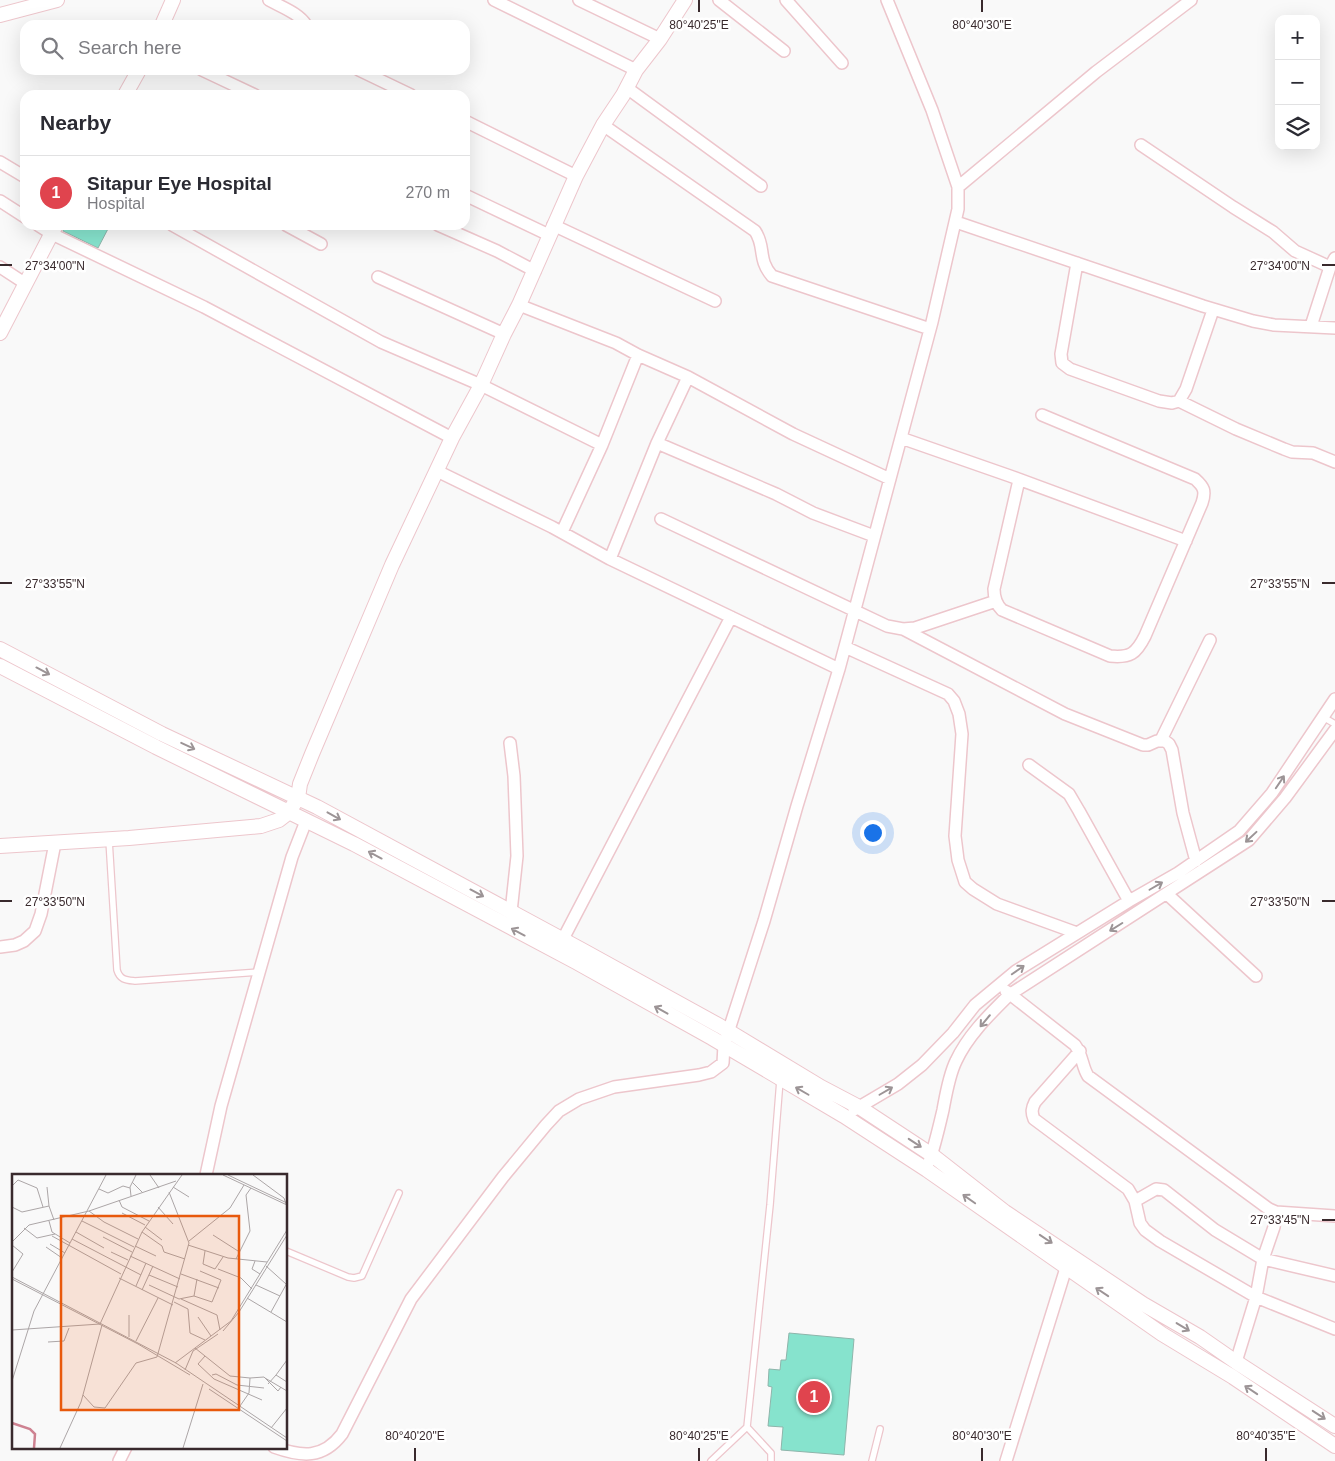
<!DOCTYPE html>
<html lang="en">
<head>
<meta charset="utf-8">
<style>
  :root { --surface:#fff; --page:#f7f7f7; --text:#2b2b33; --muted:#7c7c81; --line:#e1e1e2; --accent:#2563eb }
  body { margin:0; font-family:Arial,sans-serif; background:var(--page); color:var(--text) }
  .controls { position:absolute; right:15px; top:15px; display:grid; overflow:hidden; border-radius:10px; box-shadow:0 5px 20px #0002 }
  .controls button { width:45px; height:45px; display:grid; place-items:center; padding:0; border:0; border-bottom:1px solid var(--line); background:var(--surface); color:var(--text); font:25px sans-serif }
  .you { position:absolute; left:872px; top:832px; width:18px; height:18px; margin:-12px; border:4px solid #fff; border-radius:50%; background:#1a73e8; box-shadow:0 0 0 8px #1a73e833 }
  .badge { display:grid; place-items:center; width:32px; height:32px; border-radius:50%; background:var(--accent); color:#fff; font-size:16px; font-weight:700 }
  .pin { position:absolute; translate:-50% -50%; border:2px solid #fff; box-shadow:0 1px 5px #0006 }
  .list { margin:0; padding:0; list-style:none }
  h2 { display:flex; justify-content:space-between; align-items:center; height:65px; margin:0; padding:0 20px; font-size:21px }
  h2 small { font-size:16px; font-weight:400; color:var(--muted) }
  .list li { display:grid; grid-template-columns:32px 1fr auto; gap:15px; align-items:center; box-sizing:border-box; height:75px; padding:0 20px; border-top:1px solid var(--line) }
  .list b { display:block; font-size:19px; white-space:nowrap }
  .list p { margin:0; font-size:16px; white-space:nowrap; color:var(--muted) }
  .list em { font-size:16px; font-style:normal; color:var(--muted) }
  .icon { flex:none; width:28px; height:28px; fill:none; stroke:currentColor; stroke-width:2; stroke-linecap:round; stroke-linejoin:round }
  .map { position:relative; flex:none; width:1335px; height:1461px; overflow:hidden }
  .search { position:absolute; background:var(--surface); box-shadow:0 5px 20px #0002; left:20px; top:20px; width:450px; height:55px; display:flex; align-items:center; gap:12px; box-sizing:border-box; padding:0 18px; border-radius:15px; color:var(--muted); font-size:19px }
  .panel { position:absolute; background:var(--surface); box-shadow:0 5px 20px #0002; left:20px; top:90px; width:450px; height:140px; border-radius:15px }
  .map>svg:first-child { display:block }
  .building { fill:#86e3cd; stroke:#8eb5ab }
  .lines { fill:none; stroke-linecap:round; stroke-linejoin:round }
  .service-casing { stroke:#edc6cc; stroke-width:8 }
  .minor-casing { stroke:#edc6cc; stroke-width:14 }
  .tertiary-casing { stroke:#edc6cc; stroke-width:16 }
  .service { stroke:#fff; stroke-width:5.5 }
  .minor { stroke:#fff; stroke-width:11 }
  .tertiary { stroke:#fff; stroke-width:14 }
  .oneway { stroke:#9c9496 }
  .ticks { fill:none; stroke:#392a2d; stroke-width:2 }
  .inset-river { fill:none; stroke:#ce8291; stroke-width:2.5 }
  .inset-road { fill:none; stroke:#aca6a7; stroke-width:1 }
  .view { fill:#e8590c; fill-opacity:0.15; stroke:#e8590c; stroke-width:2.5 }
  .inset-edge { fill:none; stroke:#392a2d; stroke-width:2.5 }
  .ticks-label { font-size:12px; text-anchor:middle; fill:#392a2d; stroke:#fff; stroke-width:5; stroke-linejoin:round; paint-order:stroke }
</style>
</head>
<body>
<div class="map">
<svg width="1335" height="1461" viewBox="0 0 1335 1461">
  <rect width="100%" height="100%" fill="#f9f9f9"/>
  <path class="building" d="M65,225H110L98,248L63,231Z
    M789,1333L854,1339L844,1455L781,1450L783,1427L768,1426L772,1387L768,1386L769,1369L780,1370L781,1360H786Z"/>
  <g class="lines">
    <defs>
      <path id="service" d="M1323,717L1335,724
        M109,840L117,970C120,980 126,980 135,981L259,972
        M286,1251L348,1277L354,1278L362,1276L399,1193
        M747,1427L771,1453V1461
        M711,1461L747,1427L770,1205L780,1080
        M872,1461L880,1429"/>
      <path id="minor" d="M269,0C281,7 299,13 306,25
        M494,0L636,70
        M579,0L660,39
        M719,0L784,51
        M786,0L842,63
        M202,70L255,95
        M359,70L411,95
        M627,88L761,186
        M465,121L576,176
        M603,125L755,231C766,247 757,259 772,276L930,329
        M1141,145L1233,207L1273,232L1295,251L1330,267
        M0,162L25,177
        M958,187L1096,72L1191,0
        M465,195L549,235
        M0,201L25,217
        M956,222L1203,306L1253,321L1274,325L1335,328
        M38,225L52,234L204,307L452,438
        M172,225L381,342L481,385L602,445
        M286,225L321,244
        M438,225L497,251L535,271
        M553,225L715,301
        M1077,263L1061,354L1062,363L1070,369L1159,401L1172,403L1179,401L1186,389L1213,310
        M0,267L26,284
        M378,277L504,334
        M519,305L616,343L638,355L688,377L793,434L890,479
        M1311,326L1330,267L1335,258
        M1179,401L1236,429L1284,449L1292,452L1313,453L1335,462
        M901,438L1010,476L1186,541
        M657,443L776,494L813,513L874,536
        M437,471L552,527L610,559L839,669
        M1019,480L994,589C994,597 996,604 1002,610L1110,656C1130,658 1136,654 1145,636L1202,503C1206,491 1204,487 1195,479L1042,415
        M661,519L887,626L903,629L915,628L996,601
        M562,532L602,445L638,355
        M610,559L657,443L688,377
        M903,629L1065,714L1143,745H1148L1157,741H1165L1169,744L1172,750L1183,813L1196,861
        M845,647L948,694L954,701L959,714L962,734L955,836L958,860L965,882L973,889L997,904L1077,933
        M1161,740L1210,640
        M510,743L514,776L517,856L511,912
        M1029,765L1069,794L1079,811L1129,901
        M1167,894L1256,976
        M563,939L731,617
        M0,947L15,945L24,941L35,931L41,914L55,843
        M1006,991L1075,1045C1083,1056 1082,1067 1088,1076L1269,1209L1276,1212L1335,1216
        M1080,1051L1035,1102C1032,1108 1031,1112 1034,1119L1128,1189L1135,1201L1140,1223L1145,1230L1160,1241L1256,1297L1335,1329
        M854,1110L898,1084L922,1065L953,1033L975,1005L1016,971L1129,901L1178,873L1239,831L1272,793L1335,699
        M929,1162C935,1145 939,1127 943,1110C946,1094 949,1075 956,1061C968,1035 990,1014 1009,995L1249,840L1285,798L1335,730
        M206,1175L221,1106L292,857L306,821
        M1135,1201L1156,1189L1164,1190L1215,1230L1263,1259L1335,1276
        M1236,1362L1256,1297L1263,1259L1274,1227L1276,1212
        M274,1447C302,1457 323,1459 342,1434L411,1299L503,1177L546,1125L559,1111L579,1099L614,1087L699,1075L711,1072L723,1063L724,1045L764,921L797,806L839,669L932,322L958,209V187L932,110L887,0
        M119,1461L126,1447
        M1006,1461L1066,1268"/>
      <path id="tertiary" d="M0,15L57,0
        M162,25L173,0
        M125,95L139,70
        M0,333L56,225
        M0,649L162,734L317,807L582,950L720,1026L821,1087L859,1107L932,1155L1005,1212L1143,1304L1200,1337L1236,1362L1335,1426
        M0,666L156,747L354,844L576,962L712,1038L844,1116L927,1170L1162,1334L1233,1377L1335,1446
        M0,846L129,838L261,826L279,820L288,813L298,798L300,784L312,754L392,565L452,438L481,385L504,334L519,305L576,176L603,125L623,95L636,70L660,39L685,0"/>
    </defs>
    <use href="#service" class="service-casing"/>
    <use href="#minor" class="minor-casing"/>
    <use href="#tertiary" class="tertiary-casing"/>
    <use href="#service" class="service"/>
    <use href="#minor" class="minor"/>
    <use href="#tertiary" class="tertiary"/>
  </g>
  <defs><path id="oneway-shaft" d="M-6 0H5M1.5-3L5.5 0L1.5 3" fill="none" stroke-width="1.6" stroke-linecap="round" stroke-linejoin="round" transform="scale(1.25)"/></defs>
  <g class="oneway">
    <use href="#oneway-shaft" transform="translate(43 671) rotate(28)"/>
    <use href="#oneway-shaft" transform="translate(188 746) rotate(25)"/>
    <use href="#oneway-shaft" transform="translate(1280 782) rotate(-56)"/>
    <use href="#oneway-shaft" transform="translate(334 816) rotate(29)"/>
    <use href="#oneway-shaft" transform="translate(1251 837) rotate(137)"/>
    <use href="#oneway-shaft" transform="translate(375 855) rotate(-152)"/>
    <use href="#oneway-shaft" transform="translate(1156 886) rotate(-30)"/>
    <use href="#oneway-shaft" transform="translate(477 893) rotate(28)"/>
    <use href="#oneway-shaft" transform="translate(1116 927) rotate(148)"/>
    <use href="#oneway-shaft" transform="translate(518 932) rotate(-152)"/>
    <use href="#oneway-shaft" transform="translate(1018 970) rotate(-35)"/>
    <use href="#oneway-shaft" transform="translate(661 1010) rotate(-151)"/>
    <use href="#oneway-shaft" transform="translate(985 1021) rotate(130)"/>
    <use href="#oneway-shaft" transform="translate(802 1091) rotate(-150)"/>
    <use href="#oneway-shaft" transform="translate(886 1091) rotate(-30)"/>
    <use href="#oneway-shaft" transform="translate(915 1143) rotate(33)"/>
    <use href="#oneway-shaft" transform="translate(969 1199) rotate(-145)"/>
    <use href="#oneway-shaft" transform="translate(1046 1239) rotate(34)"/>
    <use href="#oneway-shaft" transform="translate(1102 1292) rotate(-146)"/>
    <use href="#oneway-shaft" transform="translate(1183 1327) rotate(31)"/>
    <use href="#oneway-shaft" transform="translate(1251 1390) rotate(-146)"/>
    <use href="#oneway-shaft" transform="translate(1319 1415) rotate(33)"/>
  </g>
  <path class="ticks" d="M699,0V12M982,0V12M0,265H12M1322,265H1335M0,583H12M1322,583H1335M0,901H12M1322,901H1335M1322,1220H1335M415,1448V1461M699,1448V1461M982,1448V1461M1266,1448V1461"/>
  <g transform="translate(12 1174)">
    <rect width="275" height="275" fill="#f9f9f9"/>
    <path class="inset-river" d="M0,249L18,255L23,260L22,274"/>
    <path class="inset-road" d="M138,1L147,14M211,1L275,31M216,1L275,29M241,1L272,24L274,30M120,8L131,19M0,12L6,6L25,14L31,33M35,13L37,32M161,13L177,23M87,15L96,19L111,12L118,14M119,22L118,13L124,1M107,26L110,33L137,47M0,33L10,38L37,32L42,46M146,33L161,50M77,37L92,48L126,65M110,39L133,51M37,47L40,58L58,69M70,47L122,73M133,53L150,66M12,54L25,64L43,60M64,58L92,74M130,58L150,72L152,78L173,85M201,61L226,77M40,62L109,100M91,63L120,78M60,65L129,101M177,67L218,34L232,11M0,68L17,51L77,37L164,7M38,70L53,79M0,71L11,80L0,98M176,71L216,84L255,88M123,72L144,82M34,73L50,84M193,77L191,90L203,95L211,83M99,78L116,86M118,82L168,105M224,85L238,57L234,21L239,14M243,87L240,95L248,100M254,92L274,110M206,95L229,104L240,115M169,100L207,114M137,101L166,113M0,103L164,189L275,264M107,104L161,131M0,105L126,170L178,201M185,105L182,122L200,128L209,106L188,97M137,111L167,125L182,122M244,111L268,122M124,112L134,89M130,116L141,92M235,124L275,148M169,125L205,141L208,156M162,128L176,135L178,159L193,166M259,138L275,109M117,141V163M186,143L199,162M0,156L88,150L130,58L170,1M211,157L227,138L275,61M124,167L146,124M36,168L52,167L57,154M183,174L218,202L238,204M193,182L186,190L202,205L250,226M163,189L219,147L275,56M173,196L181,177L206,160M200,201L204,200L225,211L252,214M264,201L275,186M253,204L275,217M0,207L22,137L94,1M256,210L264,201L275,208M197,215L275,267M71,221L82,233L93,234L124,189L145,183L177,69L157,18M228,232L237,219L238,204L252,203L266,217L269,213M259,254L275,234M48,274L69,228L90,151M171,274L191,210"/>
    <path class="view" d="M49,42H227V236H49Z"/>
    <rect width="275" height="275" class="inset-edge"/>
  </g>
  <g class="ticks-label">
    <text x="699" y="29">80°40'25"E</text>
    <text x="982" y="29">80°40'30"E</text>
    <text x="55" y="270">27°34'00"N</text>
    <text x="1280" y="270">27°34'00"N</text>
    <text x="55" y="588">27°33'55"N</text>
    <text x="1280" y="588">27°33'55"N</text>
    <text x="55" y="906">27°33'50"N</text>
    <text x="1280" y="906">27°33'50"N</text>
    <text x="1280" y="1224">27°33'45"N</text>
    <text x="415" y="1440">80°40'20"E</text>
    <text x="699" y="1440">80°40'25"E</text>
    <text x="982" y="1440">80°40'30"E</text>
    <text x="1266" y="1440">80°40'35"E</text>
  </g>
</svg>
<div class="controls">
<button>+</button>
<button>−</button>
<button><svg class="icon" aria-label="layers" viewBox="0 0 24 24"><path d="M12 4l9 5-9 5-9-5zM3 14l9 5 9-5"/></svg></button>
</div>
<div class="you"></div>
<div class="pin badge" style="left:814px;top:1397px;background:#e0444e">1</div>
<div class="search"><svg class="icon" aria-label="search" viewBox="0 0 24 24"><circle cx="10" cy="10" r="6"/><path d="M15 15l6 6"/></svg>Search here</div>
<section class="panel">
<h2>Nearby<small></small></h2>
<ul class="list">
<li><span class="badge" style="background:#e0444e">1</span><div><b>Sitapur Eye Hospital</b><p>Hospital</p></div><em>270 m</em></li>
</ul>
</section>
</div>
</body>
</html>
